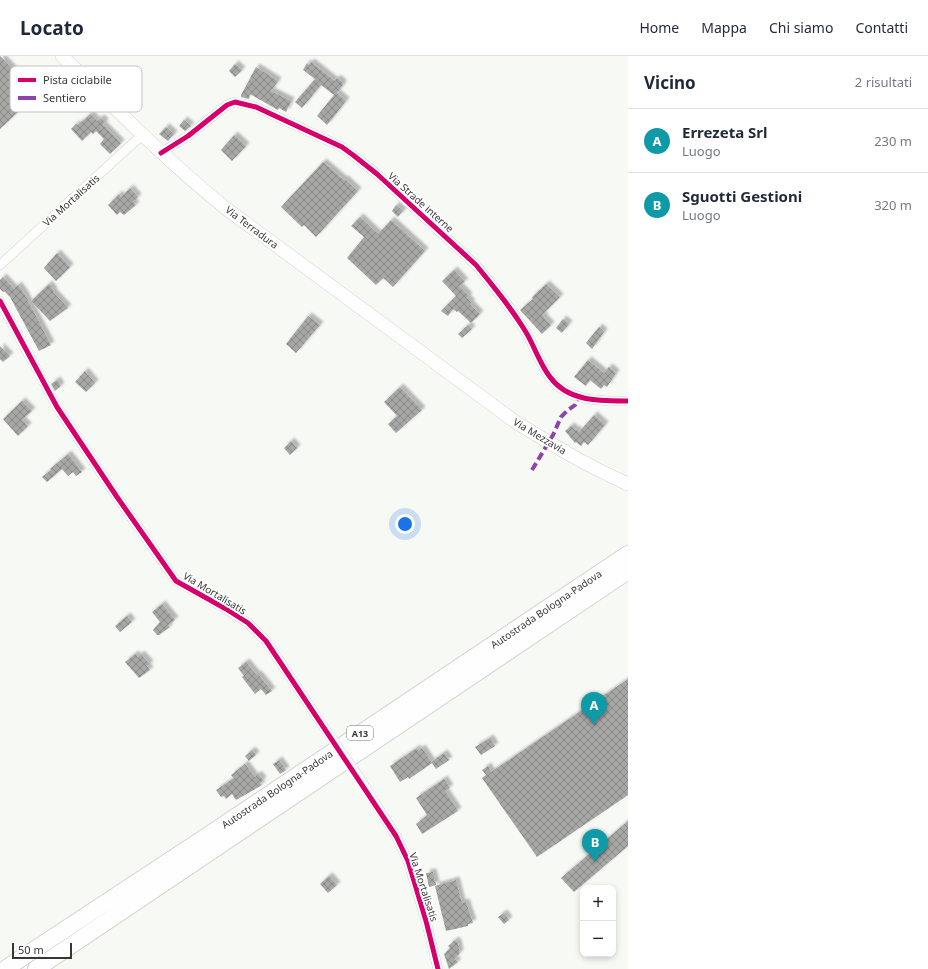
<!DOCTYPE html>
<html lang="it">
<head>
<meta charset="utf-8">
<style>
  :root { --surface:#fff; --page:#f6f6f7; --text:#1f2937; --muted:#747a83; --line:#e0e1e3; --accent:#7a7c79 }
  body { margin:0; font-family:"Noto Sans",sans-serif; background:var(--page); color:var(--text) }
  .controls { position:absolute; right:12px; bottom:12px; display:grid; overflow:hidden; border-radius:8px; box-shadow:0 2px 6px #0003 }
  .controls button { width:36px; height:36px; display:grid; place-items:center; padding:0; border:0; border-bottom:1px solid var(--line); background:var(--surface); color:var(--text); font:20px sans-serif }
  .scale { position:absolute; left:12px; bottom:10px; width:60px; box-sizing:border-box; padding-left:4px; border:2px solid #373836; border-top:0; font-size:11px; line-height:14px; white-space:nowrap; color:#373836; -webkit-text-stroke:3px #fff; paint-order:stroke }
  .you { position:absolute; left:405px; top:468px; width:14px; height:14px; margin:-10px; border:3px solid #fff; border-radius:50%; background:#1a73e8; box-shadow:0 0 0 6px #1a73e833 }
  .badge { display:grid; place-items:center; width:26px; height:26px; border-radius:50%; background:var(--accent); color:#fff; font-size:13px; font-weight:700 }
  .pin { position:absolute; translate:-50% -33px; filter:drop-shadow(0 1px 2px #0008) }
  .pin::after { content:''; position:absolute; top:21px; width:14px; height:12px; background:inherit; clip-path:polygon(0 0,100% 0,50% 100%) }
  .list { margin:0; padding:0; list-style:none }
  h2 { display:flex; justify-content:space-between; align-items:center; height:52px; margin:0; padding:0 16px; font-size:17px }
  h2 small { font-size:13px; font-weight:400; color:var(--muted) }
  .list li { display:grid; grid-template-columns:26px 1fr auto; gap:12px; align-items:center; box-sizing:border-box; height:64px; padding:0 16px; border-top:1px solid var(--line) }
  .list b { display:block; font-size:15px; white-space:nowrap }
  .list p { margin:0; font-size:13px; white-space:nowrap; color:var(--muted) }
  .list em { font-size:13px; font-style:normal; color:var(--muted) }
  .map { position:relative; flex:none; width:628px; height:913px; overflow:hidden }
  header { display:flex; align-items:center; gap:24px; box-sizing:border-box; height:56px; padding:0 20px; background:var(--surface); border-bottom:1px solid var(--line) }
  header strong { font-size:19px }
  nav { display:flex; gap:22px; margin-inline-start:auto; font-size:14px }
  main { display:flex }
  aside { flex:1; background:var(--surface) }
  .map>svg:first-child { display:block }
  .building { fill:url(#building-cross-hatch); filter:url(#shadow) }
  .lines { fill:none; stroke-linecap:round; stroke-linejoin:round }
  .minor-casing { stroke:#d3d4d1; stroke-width:10 }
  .secondary-casing { stroke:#d3d4d1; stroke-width:14 }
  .motorway-casing { stroke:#d3d4d1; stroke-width:18 }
  .minor { stroke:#fefefe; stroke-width:9 }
  .secondary { stroke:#fefefe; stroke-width:13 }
  .motorway { stroke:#fefefe; stroke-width:16 }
  .minor-bridge-casing { stroke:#d3d4d1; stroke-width:10; stroke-linecap:butt }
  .minor-bridge { stroke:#fefefe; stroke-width:9 }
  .quiet { stroke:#8e44ad; stroke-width:4; stroke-dasharray:8 4; stroke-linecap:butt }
  .cycleway-casing { stroke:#fff; stroke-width:8 }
  .cycleway { stroke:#d6006c; stroke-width:5 }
  .labels { text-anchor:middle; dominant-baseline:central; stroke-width:4; stroke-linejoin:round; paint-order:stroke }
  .shield { fill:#fff; stroke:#737472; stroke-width:1 }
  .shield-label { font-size:9px; font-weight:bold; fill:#373836 }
  .street-label { font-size:10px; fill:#373836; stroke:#fff }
  .key { fill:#fff; stroke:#c3c3c3; stroke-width:1 }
  .key-label { font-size:11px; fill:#373836 }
</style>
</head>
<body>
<header>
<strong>Locato</strong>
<nav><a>Home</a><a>Mappa</a><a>Chi siamo</a><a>Contatti</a></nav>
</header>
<main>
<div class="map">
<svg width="628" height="913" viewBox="0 0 628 913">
  <defs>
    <pattern id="building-cross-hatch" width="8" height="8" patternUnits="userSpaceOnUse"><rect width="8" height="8" fill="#a7a8a6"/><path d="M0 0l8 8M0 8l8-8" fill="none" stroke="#898a88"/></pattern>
    <filter id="shadow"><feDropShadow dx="3.5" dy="-3.5" stdDeviation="1" flood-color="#0004"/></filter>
  </defs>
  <rect width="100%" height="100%" fill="#f7f9f5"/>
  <path class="building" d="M0,0L37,38L0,73Z
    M311,6L335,25L337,22L343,27L342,28L343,29L337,37L346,45L327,69L317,60L334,39L321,29L302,52L295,46L315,23L303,14L307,7L309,9Z
    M235,8L242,14L235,21L229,15Z
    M256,11L278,25L271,35L291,45L286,56L279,52L278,54L250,38L249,43L241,41V39Z
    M90,58L97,65L101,62L105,66L103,69L121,87L110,98L100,88L104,83L96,75L93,78L91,76L82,85L71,73L76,68L77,69L84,64Z
    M184,64L191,70L185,75L179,70Z
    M166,71L174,78L168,85L159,78Z
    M234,79L246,90L232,105L221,94Z
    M323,106L344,124L345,123L358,135L316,181L304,169L302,171L281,151Z
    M130,132L138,141L133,146L136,149L124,159L120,156L117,159L108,149L119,138L121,141Z
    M396,149L403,155L398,161L392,155Z
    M360,161L378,178L391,164L425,195L393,231L383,222L376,229L347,202L364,181L351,170Z
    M57,197L70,211L56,225L44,212Z
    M454,214L465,226L459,230L469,240L467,242L472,247L470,248L480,258L471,267L458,255L457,256L453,253L448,260L441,255L456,240L442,225Z
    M3,221L14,233L18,229L24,237L51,289L39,295L10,241L4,235L3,236L0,233V224Z
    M49,228L54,235L53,236L68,252L50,265L31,245Z
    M546,228L560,241L542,259L545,261L544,262L551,269L542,278L520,254L533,243L532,241Z
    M308,260L320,269L296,297L286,288Z
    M563,263L569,268L562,277L556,272Z
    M468,269L472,273L462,282L458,278Z
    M599,271L604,276L592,293L586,287Z
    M0,290L10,300L3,306L0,303Z
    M588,304L604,317L609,311L616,317L607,331L604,329L601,333L590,324L586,330L574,321Z
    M85,315L95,327L86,336L75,326Z
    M57,324L61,330L55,335L51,328Z
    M400,331L422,354L396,377L388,368L397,360L384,346Z
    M22,345L32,355L22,364L28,370L18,380L3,363Z
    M594,359L605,369L588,389L584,386L581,390L576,386L575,387L565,375L571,370L575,374L576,373L579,376Z
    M291,385L297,392L290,399L284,392Z
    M68,398L82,416L76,420L73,416L68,420L62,413L47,426L42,421L51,414L50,413Z
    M162,548L175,564L168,569L170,571L159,579H157L153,574L160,566L152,556Z
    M127,560L132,566L120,576L115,570Z
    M135,598L138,601L141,598L150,608L147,610L150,614L139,622L125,606Z
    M246,606L257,619L258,618L272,635L266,639L261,633L255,638L242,621L244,620L238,612Z
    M628,623V739L537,801L482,722L486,719L482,714L488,710L491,716Z
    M490,682L495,690L481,699L475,691Z
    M417,692L418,695L422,692L432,707L409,723L408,721L400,726L390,710Z
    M252,694L256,699L249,705L245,700Z
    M444,697L449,704L436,713L431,706Z
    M279,704L286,714L280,718L273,708Z
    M245,708L255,721L258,718L263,724L260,727L262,729L236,744L232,738L226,743L224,740L221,741L216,734L234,722L231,719Z
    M444,723L450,732L445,735L458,755L422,778L416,768L427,759L416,742Z
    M628,765V790L574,836L561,822Z
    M433,816L436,829L429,831L426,817Z
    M329,820L337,829L328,837L320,828Z
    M456,824L462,847L466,846L473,867L468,868V870L446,875L435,830Z
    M504,857L509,864L504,868L498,861Z
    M455,884L458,887L460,897L454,903L458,906L449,913L444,898L450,892L448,890Z"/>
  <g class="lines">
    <defs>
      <path id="minor" d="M161,97L188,80L227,49L235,46L256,51L342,91L353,99L377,118L476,209C494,231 513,254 527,278C535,292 540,308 550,321C568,346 600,345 628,345
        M0,209L142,79
        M0,245L57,351L117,441L176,525L226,553L248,567L266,585L323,670
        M356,717L396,780L408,805L426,865L438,913"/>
      <path id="secondary" d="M62,0C116,53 169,107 228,154L517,367C553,389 589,411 628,428"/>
      <path id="motorway" d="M5,913L213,776L628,498
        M36,913L628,515"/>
    </defs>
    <use href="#minor" class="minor-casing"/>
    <use href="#secondary" class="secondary-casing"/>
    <use href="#motorway" class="motorway-casing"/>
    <use href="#minor" class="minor"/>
    <use href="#secondary" class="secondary"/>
    <use href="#motorway" class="motorway"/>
    <defs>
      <path id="minor-bridge" d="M323,670L356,717"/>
    </defs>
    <use href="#minor-bridge" class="minor-bridge-casing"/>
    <use href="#minor-bridge" class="minor-bridge"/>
    <path class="quiet" d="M532,414L553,379L561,361L567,355L575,349L579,341"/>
    <defs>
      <path id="cycleway" d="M161,97L188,80L227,49L235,46L256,51L342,91L353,99L377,118L476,209C494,231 513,254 527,278C535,292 540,308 550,321C568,346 600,345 628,345
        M0,245L57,351L117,441L176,525L226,553L248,567L266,585L396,780L408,805L426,865L438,913"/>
    </defs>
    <use href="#cycleway" class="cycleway-casing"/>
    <use href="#cycleway" class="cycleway"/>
  </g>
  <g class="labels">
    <rect class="shield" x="347" y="670" width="26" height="14" rx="3"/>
    <g class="shield-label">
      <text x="360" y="677">A13</text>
    </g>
    <g class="street-label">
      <text transform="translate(71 144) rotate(-42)">Via Mortalisatis</text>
      <text transform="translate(421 146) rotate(42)">Via Strade interne</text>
      <text transform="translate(252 171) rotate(37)">Via Terradura</text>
      <text transform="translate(540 380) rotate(31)">Via Mezzavia</text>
      <text transform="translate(215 537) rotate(31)">Via Mortalisatis</text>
      <text transform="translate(546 553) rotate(-34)">Autostrada Bologna-Padova</text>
      <text transform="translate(277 733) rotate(-34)">Autostrada Bologna-Padova</text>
      <text transform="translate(424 831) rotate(72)">Via Mortalisatis</text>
    </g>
  </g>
  <rect x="10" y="10" width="132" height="46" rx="6" class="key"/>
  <rect x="18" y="22" width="18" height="4" fill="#d6006c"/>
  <rect x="18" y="40" width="18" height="4" fill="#8e44ad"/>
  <g class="key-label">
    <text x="43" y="28">Pista ciclabile</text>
    <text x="43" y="46">Sentiero</text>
  </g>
</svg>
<div class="controls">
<button>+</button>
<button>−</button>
</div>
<div class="scale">50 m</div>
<div class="you"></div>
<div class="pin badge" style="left:594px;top:669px;background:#0f9aa8">A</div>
<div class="pin badge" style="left:595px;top:806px;background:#0f9aa8">B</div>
</div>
<aside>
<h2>Vicino<small>2 risultati</small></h2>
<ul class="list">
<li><span class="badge" style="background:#0f9aa8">A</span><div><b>Errezeta Srl</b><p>Luogo</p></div><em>230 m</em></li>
<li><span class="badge" style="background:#0f9aa8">B</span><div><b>Sguotti Gestioni</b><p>Luogo</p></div><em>320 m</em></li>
</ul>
</aside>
</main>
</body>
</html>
